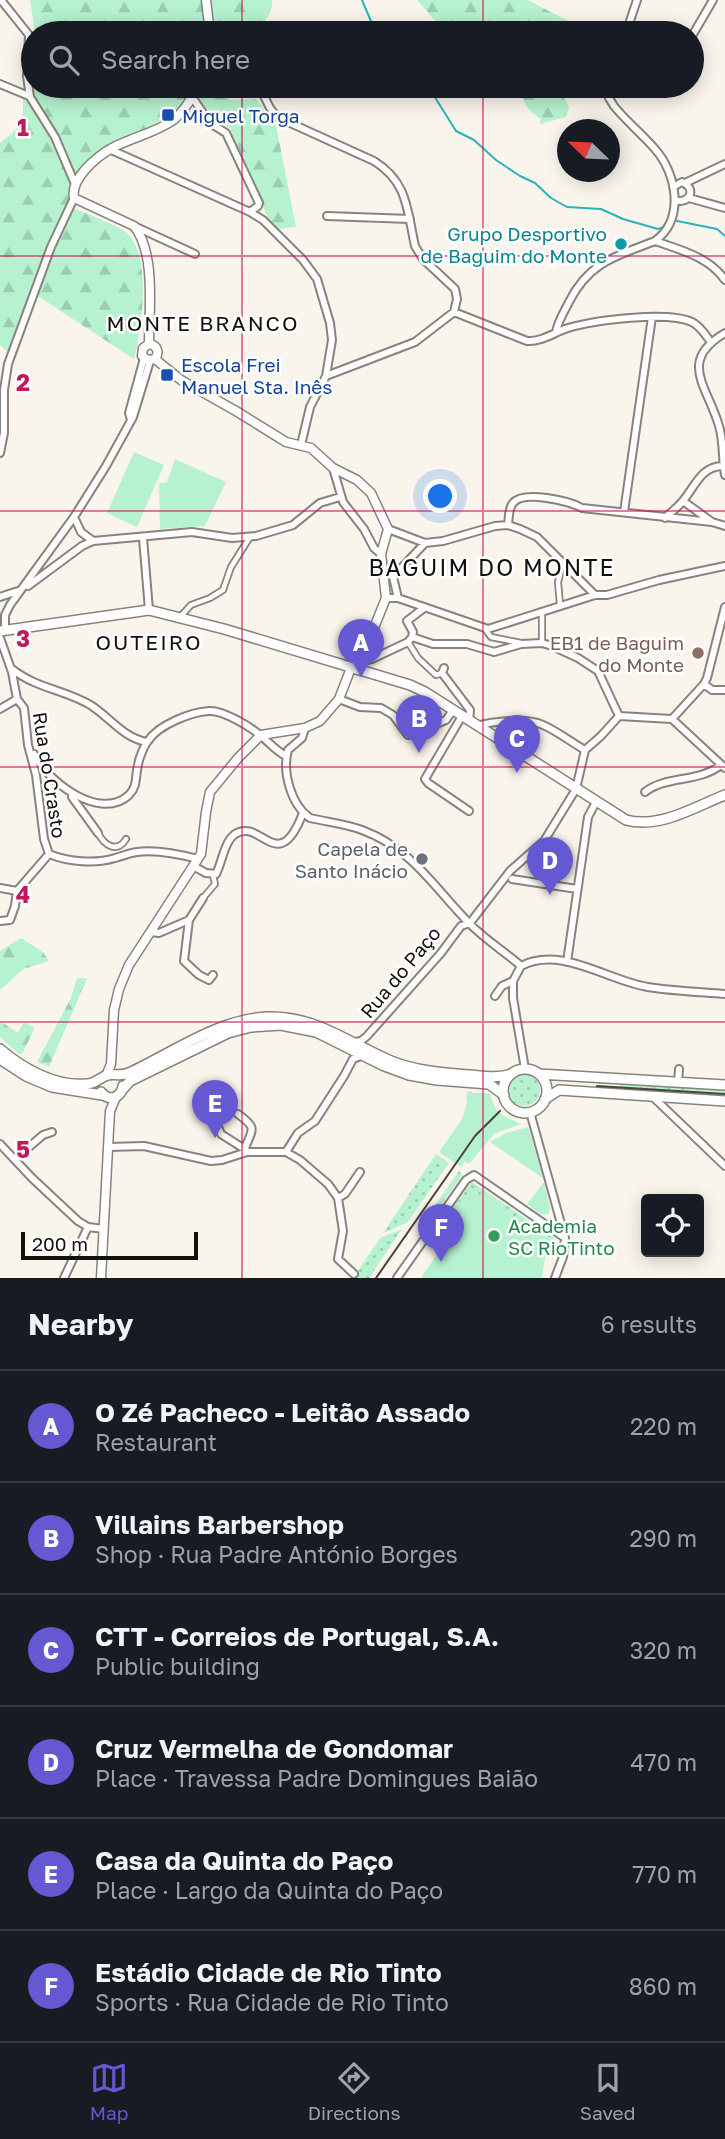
<!DOCTYPE html>
<html lang="en">
<head>
<meta charset="utf-8">
<style>
  :root { --surface:#171b24; --page:#242831; --text:#f1f3f6; --muted:#9ea1a6; --line:#363941; --accent:#6459d2 }
  body { margin:0; font-family:"Golos Text",sans-serif; background:var(--page); color:var(--text) }
  .controls { position:absolute; right:21px; bottom:21px; display:grid; overflow:hidden; border-radius:7px; box-shadow:0 4px 18px #0003 }
  .controls button { width:63px; height:63px; display:grid; place-items:center; padding:0; border:0; border-bottom:2px solid var(--line); background:var(--surface); color:var(--text); font:35px sans-serif }
  .compass { position:absolute; left:557px; top:119px; width:63px; height:63px; border-radius:50%; background:var(--surface); box-shadow:0 4px 18px #0003; rotate:293deg }
  .scale { position:absolute; left:21px; bottom:18px; width:177px; box-sizing:border-box; padding-left:7px; border:4px solid #12100d; border-top:0; font-size:19px; line-height:24px; white-space:nowrap; color:#12100d; -webkit-text-stroke:5px #fff; paint-order:stroke }
  .you { position:absolute; left:441px; top:497px; width:24px; height:24px; margin:-18px; border:5px solid #fff; border-radius:50%; background:#1a73e8; box-shadow:0 0 0 10px #1a73e833 }
  .badge { display:grid; place-items:center; width:46px; height:46px; border-radius:50%; background:var(--accent); color:#fff; font-size:23px; font-weight:700 }
  .pin { position:absolute; translate:-50% -58px; filter:drop-shadow(0 2px 4px #0008) }
  .pin::after { content:''; position:absolute; top:37px; width:24px; height:21px; background:inherit; clip-path:polygon(0 0,100% 0,50% 100%) }
  .list { margin:0; padding:0; list-style:none }
  h2 { display:flex; justify-content:space-between; align-items:center; height:91px; margin:0; padding:0 28px; font-size:30px }
  h2 small { font-size:23px; font-weight:400; color:var(--muted) }
  .list li { display:grid; grid-template-columns:46px 1fr auto; gap:21px; align-items:center; box-sizing:border-box; height:112px; padding:0 28px; border-top:2px solid var(--line) }
  .list b { display:block; font-size:26px; white-space:nowrap }
  .list p { margin:0; font-size:23px; white-space:nowrap; color:var(--muted) }
  .list em { font-size:23px; font-style:normal; color:var(--muted) }
  .icon { flex:none; width:38px; height:38px; fill:none; stroke:currentColor; stroke-width:2; stroke-linecap:round; stroke-linejoin:round }
  .map { position:relative; flex:none; width:725px; height:1278px; overflow:hidden }
  .search { position:absolute; background:var(--surface); box-shadow:0 4px 18px #0003; left:21px; right:21px; top:21px; height:77px; display:flex; align-items:center; gap:18px; box-sizing:border-box; padding:0 24px; border-radius:38px; color:var(--muted); font-size:26px }
  .sheet { height:763px; background:var(--surface) }
  nav { display:flex; justify-content:space-around; align-items:center; box-sizing:border-box; height:98px; border-top:2px solid var(--line); background:var(--surface); font-size:19px; color:var(--muted) }
  nav a { display:grid; justify-items:center; gap:4px }
  nav .on { color:var(--accent) }
  .map>svg:first-child { display:block }
  .grass { fill:url(#grass-dots) }
  .forest { fill:url(#forest-firs) }
  .garden { fill:#b6f2cf }
  .lines { fill:none; stroke-linecap:round; stroke-linejoin:round }
  .stream { stroke:#2fb1bd; stroke-width:2 }
  .pedestrian-casing { stroke:#88837b; stroke-width:8 }
  .minor-casing { stroke:#88837b; stroke-width:10 }
  .tertiary-casing { stroke:#88837b; stroke-width:11 }
  .secondary-casing { stroke:#88837b; stroke-width:12 }
  .pedestrian { stroke:#fff; stroke-width:4.5 }
  .minor { stroke:#fff; stroke-width:6 }
  .tertiary { stroke:#fff; stroke-width:8 }
  .secondary { stroke:#fff; stroke-width:9 }
  .tram { stroke:#474440; stroke-width:2 }
  .grid { fill:none; stroke:#c2185b; stroke-width:2; stroke-opacity:0.55 }
  .transit-dot { fill:#1a4fb4; stroke:#fff; stroke-width:2.5 }
  .culture-dot { fill:#0f9aa8; stroke:#fff; stroke-width:2.5 }
  .education-dot { fill:#8d6e63; stroke:#fff; stroke-width:2.5 }
  .worship-dot { fill:#6b7280; stroke:#fff; stroke-width:2.5 }
  .leisure-dot { fill:#2e9e5b; stroke:#fff; stroke-width:2.5 }
  .labels { text-anchor:middle; dominant-baseline:central; stroke-width:5; stroke-linejoin:round; paint-order:stroke }
  .transit-label { font-size:19px; fill:#164399; stroke:#fff; text-anchor:start }
  .culture-label { font-size:19px; fill:#0d838f; stroke:#fff; text-anchor:end }
  .education-label { font-size:19px; fill:#785e54; stroke:#fff; text-anchor:end }
  .street-label { font-size:19px; fill:#12100d; stroke:#fff }
  .worship-label { font-size:19px; fill:#5b616d; stroke:#fff; text-anchor:end }
  .leisure-label { font-size:19px; fill:#27864d; stroke:#fff; text-anchor:start }
  .neighbourhood-label { font-size:21px; letter-spacing:2px; fill:#12100d; stroke:#fff }
  .quarter-label { font-size:23px; letter-spacing:2px; fill:#12100d; stroke:#fff }
  .grid-label { font-size:23px; text-anchor:middle; font-weight:bold; fill:#c2185b; stroke:#fff; stroke-width:5; stroke-linejoin:round; paint-order:stroke }
</style>
</head>
<body>
<div class="map">
<svg width="725" height="1278" viewBox="0 0 725 1278">
  <defs>
    <pattern id="grass-dots" width="8" height="8" patternUnits="userSpaceOnUse" patternTransform="scale(1.75)"><rect width="8" height="8" fill="#b6f2cf"/><path d="M2 2h.1M6 6h.1" fill="none" stroke="#9bceb1" stroke-width="1.8" stroke-linecap="round"/></pattern>
    <pattern id="forest-firs" width="22" height="20" patternUnits="userSpaceOnUse" patternTransform="scale(1.75)"><rect width="22" height="20" fill="#b6f2cf"/><path d="M5 1l3.5 6h-7zM16 11l3.5 6h-7z" fill="#9bceb1"/></pattern>
  </defs>
  <rect width="100%" height="100%" fill="#faf5ec"/>
  <path class="grass" d="M508 1090a16 16 0 1 1 32 0a16 16 0 1 1-32 0Z
    M620,1081L725,1088V1098L619,1091Z
    M436,1154L449,1163L407,1223L383,1233Z
    M459,1171L463,1174L421,1233L418,1230Z
    M472,1182L554,1238L556,1243L472,1190L437,1246L433,1245L431,1240L432,1236Z
    M402,1229L369,1278H353L380,1238Z"/>
  <path class="forest" d="M30,0H272C274,12 263,23 256,33H35Z
    M417,0H528L570,22L579,33H446Z
    M33,72V86H209L231,100L256,99L276,125L296,227L278,229L270,223L230,128L210,113L199,101L188,97L181,109L92,158L70,193L68,206C80,211 120,226 127,233C152,256 142,329 134,359L30,291L8,352L0,345V143C7,137 18,130 21,122C27,103 16,87 33,72Z
    M522,86H564L565,100L569,107L566,117L540,124L541,119C527,110 522,103 522,86Z
    M21,938L43,952L49,961L23,969L0,990V951Z
    M77,978H87L49,1067L37,1062L71,998Z
    M0,1021L18,1033L24,1022L35,1028L22,1054H19L0,1037Z"/>
  <path class="garden" d="M134,452L164,465L137,527L107,513Z
    M175,459L226,482L205,526L160,529L159,483L167,482Z
    M472,1091V1093H489C492,1098 493,1103 496,1109C502,1117 513,1120 521,1124L494,1134L469,1164L465,1161L461,1167L439,1152L462,1119L468,1099L466,1100L467,1092Z
    M528,1127L543,1177H541L490,1142L506,1133Z
    M544,1182L550,1208L549,1213C542,1218 534,1209 527,1204Z
    M472,1190L556,1243L545,1258L542,1278H421L437,1254L434,1251Z"/>
  <g class="lines">
    <path class="stream" d="M362,0L376,33
      M378,33L382,30L386,33
      M428,86L456,131L474,140L496,160L520,176L535,183L551,198L567,207L601,209L623,219L658,229L664,227
      M677,221L717,229L725,236"/>
    <defs>
      <path id="pedestrian" d="M560,605L558,582L563,563
        M542,611V643
        M180,617L191,605L210,598L223,590L231,567L250,537
        M485,629L491,637L521,643
        M408,642L418,658L436,675L442,673
        M98,833C104,845 117,854 126,839
        M203,898L215,884L213,875"/>
      <path id="minor" d="M1,0L29,35L27,76L30,97L55,137L75,184
        M626,33L637,0
        M692,36L713,0
        M0,84L29,96
        M259,86L270,108L277,117L374,161C408,182 407,210 415,246L423,259L455,289L457,299L454,312L415,342L326,376L310,407L301,445
        M192,97L210,123
        M181,114L210,123L226,133L259,203L258,206L250,212
        M109,149L250,212L263,220L303,260L317,279L330,323L332,340L326,376
        M685,183L725,164
        M673,187L682,182C697,188 690,205 675,200
        M689,198L725,208
        M327,216L410,219
        M134,226L195,254
        M655,241C681,250 709,257 725,280
        M454,312L527,341C542,342 555,332 568,328C595,320 667,311 692,322C700,326 705,334 710,341
        M556,332C558,321 564,312 569,302C589,262 616,256 655,241C685,219 677,174 655,149C642,134 626,121 614,106L609,98L608,86
        M725,333C677,361 708,387 719,426C724,443 722,459 725,475
        M131,420L129,413L144,358
        M0,453L4,433V390L8,364L51,247L74,198
        M333,468L343,502L364,529L374,548L381,554
        M683,501L712,522
        M624,512L652,317
        M74,517L81,532L93,541L192,532L232,538L256,536L293,525L320,503L340,497
        M665,518C670,513 677,508 682,502C695,487 701,466 723,466
        M508,525C509,519 508,509 513,503C523,490 570,501 582,508L712,522L725,526
        M388,529L425,543L443,541L495,526L508,525L520,529L537,537L595,595
        M143,538L149,610
        M28,586L82,546L93,541
        M0,597L18,591
        M386,598H398L488,629L595,595H607L659,580L725,566
        M398,598L393,577L425,543
        M5,631V615L10,605L74,517L106,466L133,417L150,361
        M412,637L433,644H467L494,652L521,644L542,643L552,646L578,658L598,671L619,716L672,719L725,768
        M412,637L413,632L407,621L424,608
        M0,638L12,672L17,699L24,708L28,745L36,775L44,839L49,854C68,862 96,864 115,858C123,856 129,853 137,852C156,849 179,854 198,859
        M361,661L372,659L408,642L412,637
        M444,668L442,673L470,710L469,721
        M12,669C37,689 67,690 92,706C111,719 123,737 146,742
        M704,684L712,690H725
        M339,699L360,707L381,708L393,715L408,735L446,720L453,710
        M0,709L17,699
        M462,716L425,779L428,783L469,811
        M672,719L704,684L707,678L725,607
        M477,726C493,721 528,718 543,725C557,731 571,742 585,750
        M305,728L302,738L288,750C282,772 291,805 310,818C327,822 346,824 362,830C413,849 435,889 471,925C486,940 505,952 521,966C561,945 608,981 648,987C673,991 700,992 725,994
        M34,754C47,781 100,822 129,795C138,786 135,776 138,765C139,758 144,746 148,741C158,725 191,712 209,711C223,710 251,727 261,736C270,743 276,751 286,756
        M645,792C667,775 698,783 721,765
        M72,794V797L98,833
        M193,866L206,873L216,874C222,863 224,842 235,834C261,817 278,878 303,813
        M512,879L577,889
        M0,888L17,891
        M17,891L49,854
        M189,920L184,961L199,975L209,980L213,975
        M0,921L10,920L15,906L17,891
        M151,932L159,933L189,920L203,898
        M567,962L588,817L596,802
        M521,966L513,981V998L525,1069
        M495,996L502,986L513,981
        M355,1042L361,1041L367,1036L441,953L461,926L470,923L510,871L544,841L576,789L585,750L601,736L619,716
        M678,1082L679,1069
        M653,1097L725,1166
        M530,1112L565,1238L563,1257L555,1278
        M238,1114C257,1128 253,1128 245,1148
        M219,1129L221,1134L246,1150
        M0,1144L32,1178L78,1221L88,1227L104,1229
        M108,1147L144,1146L211,1161L222,1160L247,1152H286L300,1160L328,1184L338,1198L343,1231L338,1259L354,1274
        M286,1152L298,1133L315,1121L344,1076L353,1059L363,1055
        M15,1159L43,1135L52,1132
        M338,1198L345,1194L360,1172
        M64,1278L88,1227
        M397,1278L466,1180L474,1175L565,1238"/>
      <path id="tertiary" d="M206,0L210,33
        M149,344C149,310 156,253 134,226L74,198C70,179 96,157 112,148C131,138 154,133 172,121C184,112 191,99 198,86
        M149,344L143,348L142,356L148,360L155,359
        M149,344C157,345 160,352 155,359
        M155,359L181,380L236,411L286,442L311,448L333,468L357,480L371,493L388,529L381,554L386,598L357,670
        M106,1076L111,1064L114,1010L119,989L129,965L201,854L206,812L210,792L238,758L261,735L305,728L320,721L339,699L351,668
        M101,1278L110,1111L116,1097"/>
      <path id="secondary" d="M0,631L149,610L224,629L410,685L425,692L626,820C660,829 694,807 725,795
        M0,1049C23,1069 56,1087 87,1084C96,1084 100,1077 108,1075C116,1073 118,1077 129,1073C172,1053 219,1019 267,1017C314,1015 349,1043 391,1061C416,1071 442,1073 469,1075C483,1076 498,1079 511,1074
        M0,1059L26,1076L52,1087L102,1095
        M503 1091a22 22 0 1 1 44 0a22 22 0 1 1-44 0Z
        M539,1074L725,1085
        M122,1090L130,1081L228,1033L251,1027L281,1025L316,1032L382,1065L409,1075L437,1080L489,1084L504,1095
        M101,1092C109,1102 121,1098 123,1086
        M545,1099L559,1090L725,1101"/>
    </defs>
    <use href="#pedestrian" class="pedestrian-casing"/>
    <use href="#minor" class="minor-casing"/>
    <use href="#tertiary" class="tertiary-casing"/>
    <use href="#secondary" class="secondary-casing"/>
    <use href="#pedestrian" class="pedestrian"/>
    <use href="#minor" class="minor"/>
    <use href="#tertiary" class="tertiary"/>
    <use href="#secondary" class="secondary"/>
    <path class="tram" d="M597,1086L725,1094
      M376,1278L475,1136L500,1111"/>
  </g>
  <path class="grid" d="M242,0V33M483,0V33M242,86V1278M483,86V1278M0,256H725M0,511H725M0,767H725M0,1022H725"/>
  <g class="transit-dot">
    <rect x="161" y="108" width="14" height="14" rx="3.5"/>
    <rect x="160" y="368" width="14" height="14" rx="3.5"/>
  </g>
  <circle class="culture-dot" cx="621" cy="244" r="7"/>
  <circle class="education-dot" cx="698" cy="653" r="7"/>
  <circle class="worship-dot" cx="422" cy="859" r="7"/>
  <circle class="leisure-dot" cx="494" cy="1236" r="7"/>
  <g class="labels">
    <g class="transit-label">
      <text x="182" y="115">Miguel Torga</text>
      <text x="181" y="364">Escola Frei<tspan x="181" dy="22">Manuel Sta. Inês</tspan></text>
    </g>
    <g class="culture-label">
      <text x="607" y="233">Grupo Desportivo<tspan x="607" dy="22">de Baguim do Monte</tspan></text>
    </g>
    <g class="education-label">
      <text x="684" y="642">EB1 de Baguim<tspan x="684" dy="22">do Monte</tspan></text>
    </g>
    <g class="street-label">
      <text transform="translate(50 775) rotate(81)">Rua do Crasto</text>
      <text transform="translate(400 972) rotate(-50)">Rua do Paço</text>
    </g>
    <g class="worship-label">
      <text x="408" y="848">Capela de<tspan x="408" dy="22">Santo Inácio</tspan></text>
    </g>
    <g class="leisure-label">
      <text x="508" y="1225">Academia<tspan x="508" dy="22">SC RioTinto</tspan></text>
    </g>
    <g class="neighbourhood-label">
      <text x="203" y="323">MONTE BRANCO</text>
      <text x="149" y="642">OUTEIRO</text>
    </g>
    <g class="quarter-label">
      <text x="492" y="567">BAGUIM DO MONTE</text>
    </g>
  </g>
  <g class="grid-label">
    <text x="23" y="136">1</text>
    <text x="23" y="391">2</text>
    <text x="23" y="647">3</text>
    <text x="23" y="903">4</text>
    <text x="23" y="1158">5</text>
  </g>
</svg>
<div class="controls">
<button><svg class="icon" aria-label="locate" viewBox="0 0 24 24"><circle cx="12" cy="12" r="6"/><path d="M12 2v4M12 18v4M2 12h4M18 12h4"/></svg></button>
</div>
<svg class="compass" viewBox="-18 -18 36 36"><path d="M0-13l5 13h-10z" fill="#e53935"/><path d="M0 13l5-13h-10z" fill="#9ea1a6"/></svg>
<div class="scale">200 m</div>
<div class="you"></div>
<div class="pin badge" style="left:361px;top:677px">A</div>
<div class="pin badge" style="left:419px;top:753px">B</div>
<div class="pin badge" style="left:517px;top:773px">C</div>
<div class="pin badge" style="left:550px;top:895px">D</div>
<div class="pin badge" style="left:215px;top:1138px">E</div>
<div class="pin badge" style="left:441px;top:1262px">F</div>
<div class="search"><svg class="icon" aria-label="search" viewBox="0 0 24 24"><circle cx="10" cy="10" r="6"/><path d="M15 15l6 6"/></svg>Search here</div>
</div>
<section class="sheet">
<h2>Nearby<small>6 results</small></h2>
<ul class="list">
<li><span class="badge">A</span><div><b>O Zé Pacheco - Leitão Assado</b><p>Restaurant</p></div><em>220 m</em></li>
<li><span class="badge">B</span><div><b>Villains Barbershop</b><p>Shop · Rua Padre António Borges</p></div><em>290 m</em></li>
<li><span class="badge">C</span><div><b>CTT - Correios de Portugal, S.A.</b><p>Public building</p></div><em>320 m</em></li>
<li><span class="badge">D</span><div><b>Cruz Vermelha de Gondomar</b><p>Place · Travessa Padre Domingues Baião</p></div><em>470 m</em></li>
<li><span class="badge">E</span><div><b>Casa da Quinta do Paço</b><p>Place · Largo da Quinta do Paço</p></div><em>770 m</em></li>
<li><span class="badge">F</span><div><b>Estádio Cidade de Rio Tinto</b><p>Sports · Rua Cidade de Rio Tinto</p></div><em>860 m</em></li>
</ul>
</section>
<nav>
<a class="on"><svg class="icon" aria-label="map" viewBox="0 0 24 24"><path d="M3 6l6-2 6 2 6-2v14l-6 2-6-2-6 2zM9 4v14M15 6v14"/></svg>Map</a>
<a><svg class="icon" aria-label="directions" viewBox="0 0 24 24"><path d="M12 3l9 9-9 9-9-9zM9 14v-3h6M13 9l2 2-2 2"/></svg>Directions</a>
<a><svg class="icon" aria-label="saved" viewBox="0 0 24 24"><path d="M7 4h10v16l-5-4-5 4z"/></svg>Saved</a>
</nav>
</body>
</html>
